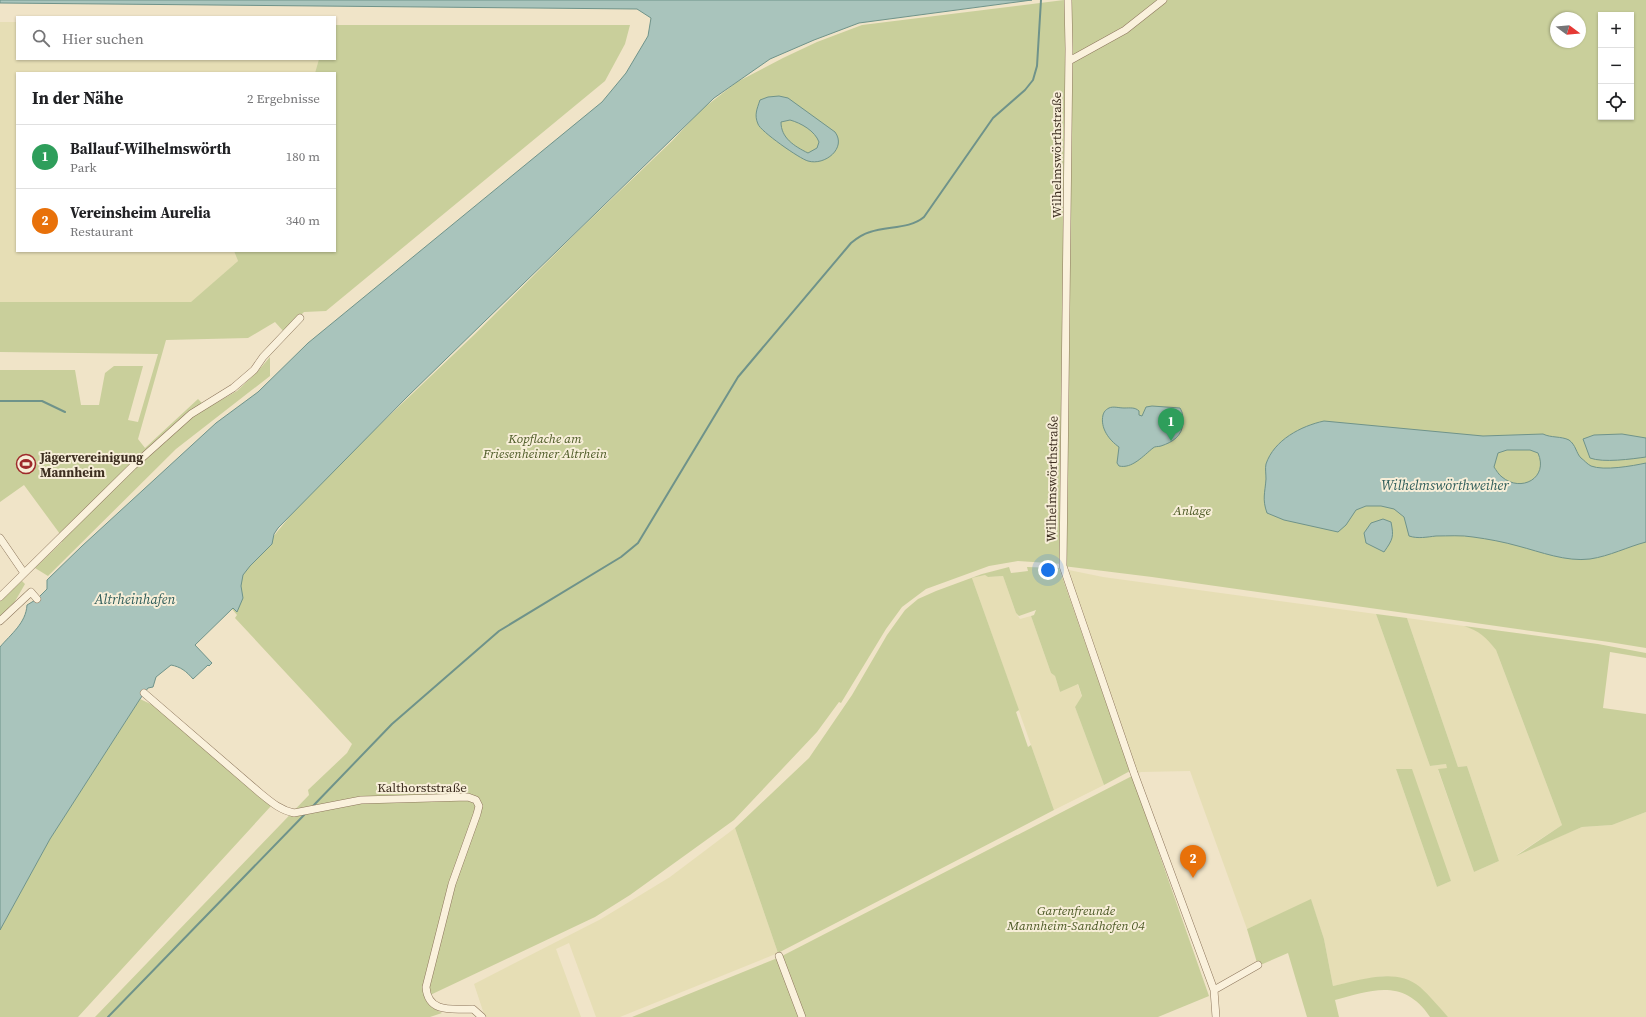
<!DOCTYPE html>
<html lang="de">
<head>
<meta charset="utf-8">
<style>
  :root { --surface:#fff; --page:#f2f2f2; --text:#202124; --muted:#757577; --line:#e0e0e0; --accent:#9e2a2b }
  body { margin:0; font-family:"Source Serif 4",serif; background:var(--page); color:var(--text) }
  .controls { position:absolute; right:12px; top:12px; display:grid; overflow:hidden; border-radius:0px; box-shadow:0 1px 3px #0004 }
  .controls button { width:36px; height:36px; display:grid; place-items:center; padding:0; border:0; border-bottom:1px solid var(--line); background:var(--surface); color:var(--text); font:20px sans-serif }
  .compass { position:absolute; left:1550px; top:12px; width:36px; height:36px; border-radius:50%; background:var(--surface); box-shadow:0 1px 3px #0004; rotate:106deg }
  .you { position:absolute; left:1048px; top:570px; width:14px; height:14px; margin:-10px; border:3px solid #fff; border-radius:50%; background:#1a73e8; box-shadow:0 0 0 6px #1a73e833 }
  .badge { display:grid; place-items:center; width:26px; height:26px; border-radius:50%; background:var(--accent); color:#fff; font-size:13px; font-weight:700 }
  .pin { position:absolute; translate:-50% -33px; filter:drop-shadow(0 1px 2px #0008) }
  .pin::after { content:''; position:absolute; top:21px; width:14px; height:12px; background:inherit; clip-path:polygon(0 0,100% 0,50% 100%) }
  .list { margin:0; padding:0; list-style:none }
  h2 { display:flex; justify-content:space-between; align-items:center; height:52px; margin:0; padding:0 16px; font-size:17px }
  h2 small { font-size:13px; font-weight:400; color:var(--muted) }
  .list li { display:grid; grid-template-columns:26px 1fr auto; gap:12px; align-items:center; box-sizing:border-box; height:64px; padding:0 16px; border-top:1px solid var(--line) }
  .list b { display:block; font-size:15px; white-space:nowrap }
  .list p { margin:0; font-size:13px; white-space:nowrap; color:var(--muted) }
  .list em { font-size:13px; font-style:normal; color:var(--muted) }
  .icon { flex:none; width:22px; height:22px; fill:none; stroke:currentColor; stroke-width:2; stroke-linecap:round; stroke-linejoin:round }
  .map { position:relative; flex:none; width:1646px; height:1017px; overflow:hidden }
  .search { position:absolute; background:var(--surface); box-shadow:0 1px 3px #0004; left:16px; top:16px; width:320px; height:44px; display:flex; align-items:center; gap:10px; box-sizing:border-box; padding:0 14px; border-radius:0px; color:var(--muted); font-size:15px }
  .panel { position:absolute; background:var(--surface); box-shadow:0 1px 3px #0004; left:16px; top:72px; width:320px; height:180px; border-radius:0px }
  .map>svg:first-child { display:block }
  .farmland { fill:#e6deb5; fill-rule:evenodd }
  .green { fill:#c9cf9b; fill-rule:evenodd }
  .water { fill:#a9c4bc; stroke:#6f938a; fill-rule:evenodd }
  .lines { fill:none; stroke-linecap:round; stroke-linejoin:round }
  .stream { stroke:#6f938a; stroke-width:2 }
  .minor-casing { stroke:#8d765c; stroke-width:8 }
  .minor { stroke:#faf1dc; stroke-width:7 }
  .labels { text-anchor:middle; dominant-baseline:central; stroke-width:4; stroke-linejoin:round; paint-order:stroke }
  .street-label { font-size:13px; fill:#3d2e20; stroke:#f7eed8 }
  .park-label { font-size:13px; font-style:italic; fill:#4d5a26; stroke:#f7eed8 }
  .poi-label { font-size:13px; font-weight:bold; fill:#3d2e20; stroke:#f7eed8; text-anchor:start }
  .water-label { font-size:14px; font-style:italic; fill:#2f5d5a; stroke:#f7eed8 }
</style>
</head>
<body>
<div class="map">
<svg width="1646" height="1017" viewBox="0 0 1646 1017">
  <rect width="100%" height="100%" fill="#f0e4c8"/>
  <path class="farmland" d="M0,22H17V59H319L315,73H17V251H234L238,261L192,302H0Z
    M1059,568L1103,577L1376,614L1430,766L1446,764L1448,768L1438,770L1474,872L1499,861L1467,766L1458,767L1407,618L1464,626L1476,630L1487,638L1496,650L1562,825L1516,855L1582,827L1612,825L1646,812V1017H1448L1420,988L1406,980L1382,976L1333,986L1324,939L1311,900L1247,929L1190,771L1141,772L1132,776ZM1396,769L1451,881L1437,887Z
    M985,575L989,577L1003,576L1016,613L1020,619L1031,616L1051,673L1055,676L1060,692L1077,683L1082,697L1075,707L1104,785L1054,810L972,578Z
    M735,828L778,953L620,1017H596L569,943L556,949L581,1017H485L474,984L601,919L670,877Z"/>
  <path class="green" d="M1064,0H1646V648L1609,642L1152,577L1063,566V564L1018,561L989,566L926,589L902,607L886,629L841,703L839,702L817,732L734,820L630,895L595,917L426,997L433,1008L442,1013L430,1017H95L309,795L308,790L347,753L352,744L235,618L237,615L227,603L241,576L304,499L369,435L475,334L575,234L672,141L701,110L737,82L783,58L817,42L862,25ZM1601,15H1631V117H1601ZM1556,18H1580V42H1556Z
    M335,25H630L625,44L605,81L326,311L304,312L284,332L275,322L248,338L166,340L138,439L145,448L198,399L207,408L237,391L257,372L270,357V376L176,449L48,576L35,568L62,542L60,534L24,485L0,502V370H75L81,405H99L105,373L114,366H143L128,420L138,422L158,354L0,352V302H191L238,261L234,251H335V73H315L319,59H335Z
    M1009,567L1011,573L1028,571L1027,567L1059,568L1130,771L1104,785L1075,707L1082,696L1078,684L1060,692L1055,676L1051,673L1031,616L1034,615L1036,610L1019,616L1016,613L1003,576L988,577L985,575L972,578L1019,710L1016,712L1028,747L1031,745L1054,810L778,953L735,828L809,758L852,695L887,635L905,610L918,599L936,591L982,574Z
    M22,581L25,584L14,603L0,616V601Z
    M1376,614L1407,618L1458,767L1467,766L1499,861L1474,872L1438,769L1447,768L1446,764L1430,766Z
    M1464,626L1598,644L1646,653V658L1610,652L1603,708L1646,714V812L1612,825L1582,827L1516,856L1562,825L1496,650C1486,637 1479,631 1464,626Z
    M140,699L159,708L271,806L78,1017H0V930L50,839Z
    M1396,769H1412L1451,881L1437,887Z
    M1132,776L1209,996L1158,1017H632L780,957Z
    M1311,899L1324,939L1333,986C1361,980 1396,967 1420,987C1430,996 1439,1007 1448,1017H1430C1404,978 1372,990 1335,1000L1339,1017H1307L1288,953L1258,966L1247,929Z"/>
  <path class="water" d="M0,0H1032L859,23L814,40L770,59L714,98L408,396L278,528L274,534L272,544L250,566L243,575L241,586L243,598L237,612L233,608L195,645L212,663L209,666L208,665L193,679C186,671 181,667 171,665L156,677L153,687L148,688L140,699L50,839L0,930V647C11,634 26,623 27,605L37,599L47,589V580L82,546L216,423L258,392L308,343L602,102L626,73L648,36L651,18L637,9L0,3Z
    M779,96L788,98L835,132C847,148 825,166 808,161C800,159 760,131 758,124C754,115 757,109 760,100L768,97ZM790,120C801,123 815,131 819,142L817,148L808,153C794,146 781,138 781,122Z
    M1152,406L1180,408C1183,413 1183,417 1183,423C1182,436 1173,442 1161,446C1158,447 1155,446 1153,448C1143,456 1132,469 1119,466L1117,463L1119,447C1109,440 1100,428 1103,415C1104,412 1105,410 1109,408C1113,406 1119,408 1124,408C1130,408 1135,407 1139,411V415L1142,416L1146,407Z
    M1324,421L1483,436L1543,434C1551,438 1561,436 1569,440C1576,445 1576,453 1581,458C1584,460 1587,464 1591,466C1604,471 1632,466 1646,463V542C1627,547 1610,556 1590,559C1566,562 1541,552 1518,546C1504,542 1488,539 1473,537C1462,535 1448,536 1436,536C1427,537 1418,539 1409,536L1404,517L1394,509L1381,506H1366L1356,510L1346,525L1338,532L1284,520L1267,513C1262,499 1265,493 1266,479C1266,474 1265,468 1266,464C1274,440 1301,426 1324,421ZM1507,450H1530L1538,453C1549,478 1521,493 1502,477C1499,475 1496,470 1494,467L1498,453Z
    M1622,434L1646,438V457C1632,459 1603,463 1590,458L1583,439L1594,435Z
    M1383,519L1391,522C1394,537 1393,539 1384,552L1366,543L1364,533L1371,523Z"/>
  <g class="lines">
    <path class="stream" d="M0,401H42L65,412
      M312,807L392,724L499,631L621,557L638,543L738,377L851,243C857,238 863,234 870,232C888,226 910,229 924,217L993,118L1025,90L1033,80L1037,66L1041,0
      M108,1017L306,813"/>
    <defs>
      <path id="minor" d="M1068,0L1069,49L1063,566L1134,773L1214,990L1216,1017
        M1069,61L1125,30L1163,0
        M0,538L24,573
        M0,597L133,466L191,414L233,388L254,370L263,357L300,318
        M0,621L31,592L37,599
        M144,693L260,793C271,802 280,810 294,813L361,800L468,797L476,800L479,806L477,814L452,884L426,987C428,1014 453,1009 473,1009L482,1017
        M779,956L802,1017
        M1214,990L1258,965"/>
    </defs>
    <use href="#minor" class="minor-casing"/>
    <use href="#minor" class="minor"/>
  </g>
  <defs>
    <symbol id="stadium-ring" viewBox="-11 -11 22 22"><circle r="9.5" fill="#f7eed8" stroke="#9e2a2b" stroke-width="1.5"/><path d="M0-5a6.5 5 0 1 0 0 10a6.5 5 0 1 0 0-10ZM-3.5-1.8h7v3.6h-7Z" fill="#9e2a2b"/></symbol>
  </defs>
  <g fill-rule="evenodd">
    <use href="#stadium-ring" x="15" y="453" width="22" height="22"/>
  </g>
  <g class="labels">
    <g class="street-label">
      <text transform="translate(1056 155) rotate(-90)">Wilhelmswörthstraße</text>
      <text transform="translate(1052 479) rotate(-89)">Wilhelmswörthstraße</text>
      <text x="422" y="787">Kalthorststraße</text>
    </g>
    <g class="park-label">
      <text x="545" y="438">Kopflache am<tspan x="545" dy="15">Friesenheimer Altrhein</tspan></text>
      <text x="1192" y="510">Anlage</text>
      <text x="1076" y="910">Gartenfreunde<tspan x="1076" dy="15">Mannheim-Sandhofen 04</tspan></text>
    </g>
    <g class="poi-label">
      <text x="40" y="457">Jägervereinigung<tspan x="40" dy="15">Mannheim</tspan></text>
    </g>
    <g class="water-label">
      <text x="1445" y="485">Wilhelmswörthweiher</text>
      <text x="135" y="599">Altrheinhafen</text>
    </g>
  </g>
</svg>
<div class="controls">
<button>+</button>
<button>−</button>
<button><svg class="icon" aria-label="locate" viewBox="0 0 24 24"><circle cx="12" cy="12" r="6"/><path d="M12 2v4M12 18v4M2 12h4M18 12h4"/></svg></button>
</div>
<svg class="compass" viewBox="-18 -18 36 36"><path d="M0-13l5 13h-10z" fill="#e53935"/><path d="M0 13l5-13h-10z" fill="#757577"/></svg>
<div class="you"></div>
<div class="pin badge" style="left:1171px;top:441px;background:#2e9e5b">1</div>
<div class="pin badge" style="left:1193px;top:878px;background:#e8710a">2</div>
<div class="search"><svg class="icon" aria-label="search" viewBox="0 0 24 24"><circle cx="10" cy="10" r="6"/><path d="M15 15l6 6"/></svg>Hier suchen</div>
<section class="panel">
<h2>In der Nähe<small>2 Ergebnisse</small></h2>
<ul class="list">
<li><span class="badge" style="background:#2e9e5b">1</span><div><b>Ballauf-Wilhelmswörth</b><p>Park</p></div><em>180 m</em></li>
<li><span class="badge" style="background:#e8710a">2</span><div><b>Vereinsheim Aurelia</b><p>Restaurant</p></div><em>340 m</em></li>
</ul>
</section>
</div>
</body>
</html>
